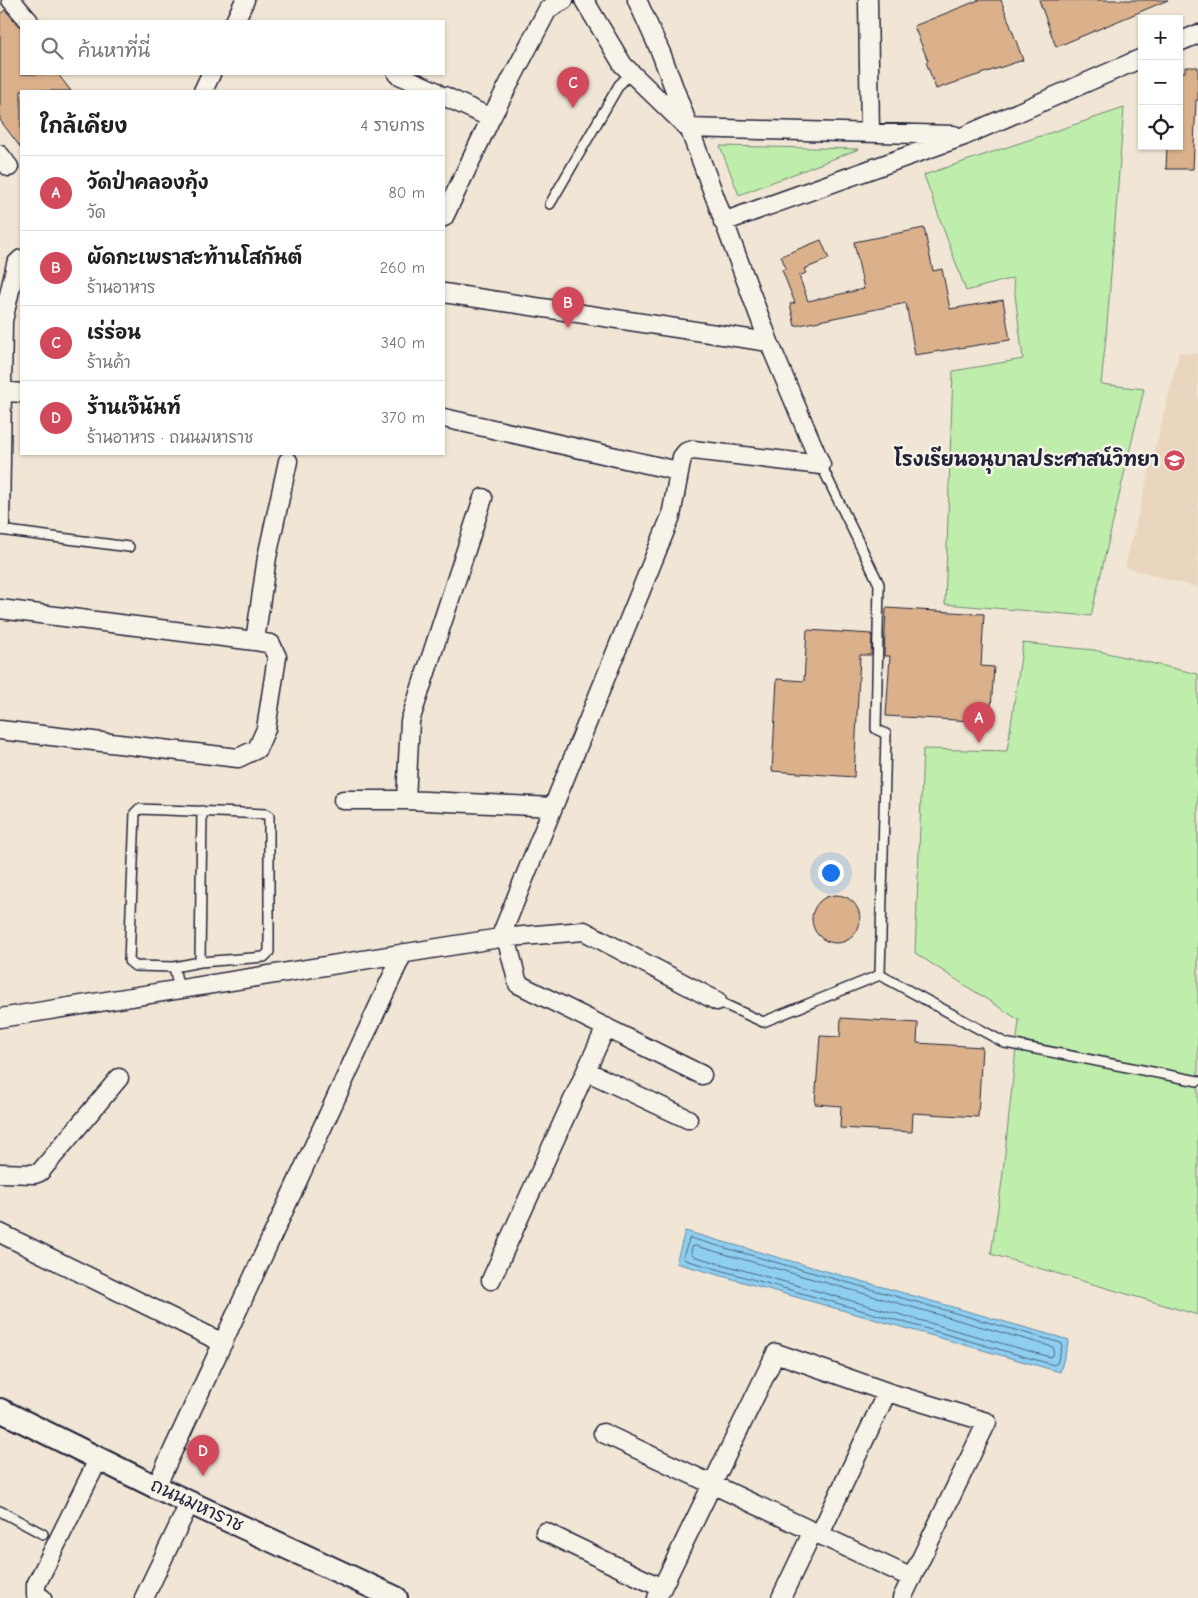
<!DOCTYPE html>
<html lang="th">
<head>
<meta charset="utf-8">
<style>
  :root { --surface:#fff; --page:#f6f6f6; --text:#202124; --muted:#757577; --line:#e0e0e0; --accent:#d1495b }
  body { margin:0; font-family:"Comic Neue","Playpen Sans Thai",sans-serif; background:var(--page); color:var(--text) }
  .controls { position:absolute; right:15px; top:15px; display:grid; overflow:hidden; border-radius:0px; box-shadow:0 1px 4px #0004 }
  .controls button { width:45px; height:45px; display:grid; place-items:center; padding:0; border:0; border-bottom:1px solid var(--line); background:var(--surface); color:var(--text); font:25px sans-serif }
  .you { position:absolute; left:830px; top:872px; width:18px; height:18px; margin:-12px; border:4px solid #fff; border-radius:50%; background:#1a73e8; box-shadow:0 0 0 8px #1a73e833 }
  .badge { display:grid; place-items:center; width:32px; height:32px; border-radius:50%; background:var(--accent); color:#fff; font-size:16px; font-weight:700 }
  .pin { position:absolute; translate:-50% -41px; filter:drop-shadow(0 1px 2px #0008) }
  .pin::after { content:''; position:absolute; top:26px; width:18px; height:15px; background:inherit; clip-path:polygon(0 0,100% 0,50% 100%) }
  .list { margin:0; padding:0; list-style:none }
  h2 { display:flex; justify-content:space-between; align-items:center; height:65px; margin:0; padding:0 20px; font-size:21px }
  h2 small { font-size:16px; font-weight:400; color:var(--muted) }
  .list li { display:grid; grid-template-columns:32px 1fr auto; gap:15px; align-items:center; box-sizing:border-box; height:75px; padding:0 20px; border-top:1px solid var(--line) }
  .list b { display:block; font-size:19px; white-space:nowrap }
  .list p { margin:0; font-size:16px; white-space:nowrap; color:var(--muted) }
  .list em { font-size:16px; font-style:normal; color:var(--muted) }
  .icon { flex:none; width:28px; height:28px; fill:none; stroke:currentColor; stroke-width:2; stroke-linecap:round; stroke-linejoin:round }
  .map { position:relative; flex:none; width:1198px; height:1598px; overflow:hidden }
  .search { position:absolute; background:var(--surface); box-shadow:0 1px 4px #0004; left:20px; top:20px; width:425px; height:55px; display:flex; align-items:center; gap:12px; box-sizing:border-box; padding:0 18px; border-radius:0px; color:var(--muted); font-size:19px }
  .panel { position:absolute; background:var(--surface); box-shadow:0 1px 4px #0004; left:20px; top:90px; width:425px; height:365px; border-radius:0px }
  .map>svg:first-child { display:block }
  .built { fill:#ead6bf }
  .green { fill:#bfeeac; stroke:#708874 }
  .water { fill:#8eceef; stroke:#6389a7 }
  .lines { fill:none; stroke-linecap:round; stroke-linejoin:round }
  .shore { stroke:#4d6783; stroke-width:1 }
  .building { fill:#dab18b; stroke:#22223b }
  .service-casing { stroke:#22223b; stroke-width:12 }
  .minor-casing { stroke:#22223b; stroke-width:21 }
  .tertiary-casing { stroke:#22223b; stroke-width:26 }
  .service { stroke:#f7f3e8; stroke-width:9 }
  .minor { stroke:#f7f3e8; stroke-width:18 }
  .tertiary { stroke:#f7f3e8; stroke-width:22 }
  .labels { text-anchor:middle; dominant-baseline:central; stroke-width:5; stroke-linejoin:round; paint-order:stroke }
  .poi-label { font-size:19px; font-weight:bold; fill:#22223b; stroke:#f7f3e8; text-anchor:end }
  .street-label { font-size:19px; fill:#22223b; stroke:#f7f3e8 }
</style>
</head>
<body>
<div class="map">
<svg width="1198" height="1598" viewBox="0 0 1198 1598">
  <rect width="100%" height="100%" fill="#f1e6d5"/>
  <filter id="ink" filterUnits="userSpaceOnUse"><feTurbulence type="fractalNoise" baseFrequency=".02" numOctaves="2"/><feDisplacementMap in="SourceGraphic" scale="10" xChannelSelector="R" yChannelSelector="G"/><feConvolveMatrix kernelMatrix="1 2 1 2 8 2 1 2 1" color-interpolation-filters="sRGB"/></filter>
  <g filter="url(#ink)">
    <path class="built" d="M1179,353H1198V588L1125,567Z"/>
    <path class="green" d="M1124,108L1106,337L1101,384L1144,389L1091,616L945,604L953,371L1023,359L1013,278L966,291L924,175Z
      M720,146L859,149L739,195Z
      M1023,643L1094,650L1198,674V1315L991,1254L1002,1181L1019,1020L915,953L923,749L1007,751Z"/>
    <path class="water" d="M685,1231L1069,1340L1060,1372L676,1263Z"/>
    <g class="lines">
      <path class="shore" d="M690,1238L1061,1343L1062,1346L1057,1363L1054,1365L685,1260L683,1257Z
        M696,1246L1053,1347L1054,1349L1053,1355L1050,1357L693,1256L691,1253L692,1247Z"/>
    </g>
    <path class="building" d="M979,0H1001L1023,60L936,89L926,62L928,61L914,26Z
      M1039,0H1168L1056,47Z
      M5,10L21,28V74H58L71,91H21V148L0,120V14Z
      M1185,67H1198V100H1196L1193,169H1166L1167,146H1179V72H1185Z
      M924,228L933,271L942,269L950,309L1003,300L1010,340L915,355L906,303L795,326L790,304L795,303L782,270L786,268L781,256L821,240L829,259L804,269L806,273L799,276L808,301L864,289L854,242Z
      M886,608L984,614L981,666L994,667L990,722L886,716L890,656H884Z
      M807,630L872,634L871,655H860L854,777L772,771L777,679L804,681Z
      M812 919a24 24 0 1 1 48 0a24 24 0 1 1-48 0Z
      M841,1018L918,1023L917,1043L982,1047L978,1117L913,1113L912,1132L840,1128L841,1106L815,1104L820,1036L840,1037Z"/>
    <g class="lines">
      <defs>
        <path id="service" d="M550,204L619,85L631,73
          M0,530L129,547
          M174,967L200,962L202,811
          M880,975L1005,1043L1198,1081
          M179,989L174,967L135,966L129,961L135,813L139,809L266,814L269,816V952L264,957L200,962
          M717,1001L763,1022L880,975L886,734L876,729L879,584L821,465
          M0,1511L43,1534"/>
        <path id="minor" d="M11,0L29,21
          M584,0L623,65L688,128L954,135
          M868,0L870,133
          M235,21L245,0
          M1179,42L1198,34
          M397,74L435,91
          M203,91L211,74
          M444,96L491,118
          M0,155L9,167
          M444,217L491,118L548,9L564,0
          M723,222L964,136L1142,58
          M444,293L769,342
          M2,391L21,393
          M444,418L678,471
          M0,524L3,321L16,264L21,259
          M0,609L255,641L271,644L277,657L266,729L257,749L238,758L0,730
          M255,641L267,557L288,461
          M343,800H406L553,807
          M406,800L410,721L483,498
          M506,937L518,984L702,1075
          M500,938L584,931L717,1001
          M0,1018L500,938L671,516L682,457L686,452L693,450L821,465L769,342L661,53L637,0
          M586,1071L688,1119
          M0,1173L35,1174L40,1172L119,1078
          M0,1233L223,1343
          M491,1280L606,1027
          M603,1433L912,1578
          M156,1487L403,953
          M545,1532L662,1588
          M820,1534L887,1392
          M42,1598L36,1595V1585L99,1458
          M144,1598L190,1502
          M657,1598L776,1353L887,1392L987,1422L902,1598
          M781,1598L813,1531"/>
        <path id="tertiary" d="M0,1410L156,1487L396,1598"/>
      </defs>
      <use href="#service" class="service-casing"/>
      <use href="#minor" class="minor-casing"/>
      <use href="#tertiary" class="tertiary-casing"/>
      <use href="#service" class="service"/>
      <use href="#minor" class="minor"/>
      <use href="#tertiary" class="tertiary"/>
    </g>
  </g>
  <defs>
    <symbol id="school-disc" viewBox="-11 -11 22 22"><circle r="9.5" fill="#d1495b" stroke="#f7f3e8"/><path d="M0-5L7-2L0 1L-7-2ZM-4 1L0 2.5L4 1V4Q0 6-4 4Z" fill="#fff"/></symbol>
  </defs>
  <g fill-rule="evenodd">
    <use href="#school-disc" x="1162" y="448" width="25" height="25"/>
  </g>
  <g class="labels">
    <g class="poi-label">
      <text x="1159" y="460">โรงเรียนอนุบาลประศาสน์วิทยา</text>
    </g>
    <g class="street-label">
      <text transform="translate(197 1505) rotate(25)">ถนนมหาราช</text>
    </g>
  </g>
</svg>
<div class="controls">
<button>+</button>
<button>−</button>
<button><svg class="icon" aria-label="locate" viewBox="0 0 24 24"><circle cx="12" cy="12" r="6"/><path d="M12 2v4M12 18v4M2 12h4M18 12h4"/></svg></button>
</div>
<div class="you"></div>
<div class="pin badge" style="left:979px;top:743px">A</div>
<div class="pin badge" style="left:568px;top:328px">B</div>
<div class="pin badge" style="left:573px;top:108px">C</div>
<div class="pin badge" style="left:203px;top:1476px">D</div>
<div class="search"><svg class="icon" aria-label="search" viewBox="0 0 24 24"><circle cx="10" cy="10" r="6"/><path d="M15 15l6 6"/></svg>ค้นหาที่นี่</div>
<section class="panel">
<h2>ใกล้เคียง<small>4 รายการ</small></h2>
<ul class="list">
<li><span class="badge">A</span><div><b>วัดป่าคลองกุ้ง</b><p>วัด</p></div><em>80 m</em></li>
<li><span class="badge">B</span><div><b>ผัดกะเพราสะท้านโสกันต์</b><p>ร้านอาหาร</p></div><em>260 m</em></li>
<li><span class="badge">C</span><div><b>เร่ร่อน</b><p>ร้านค้า</p></div><em>340 m</em></li>
<li><span class="badge">D</span><div><b>ร้านเจ๊นันท์</b><p>ร้านอาหาร · ถนนมหาราช</p></div><em>370 m</em></li>
</ul>
</section>
</div>
</body>
</html>
